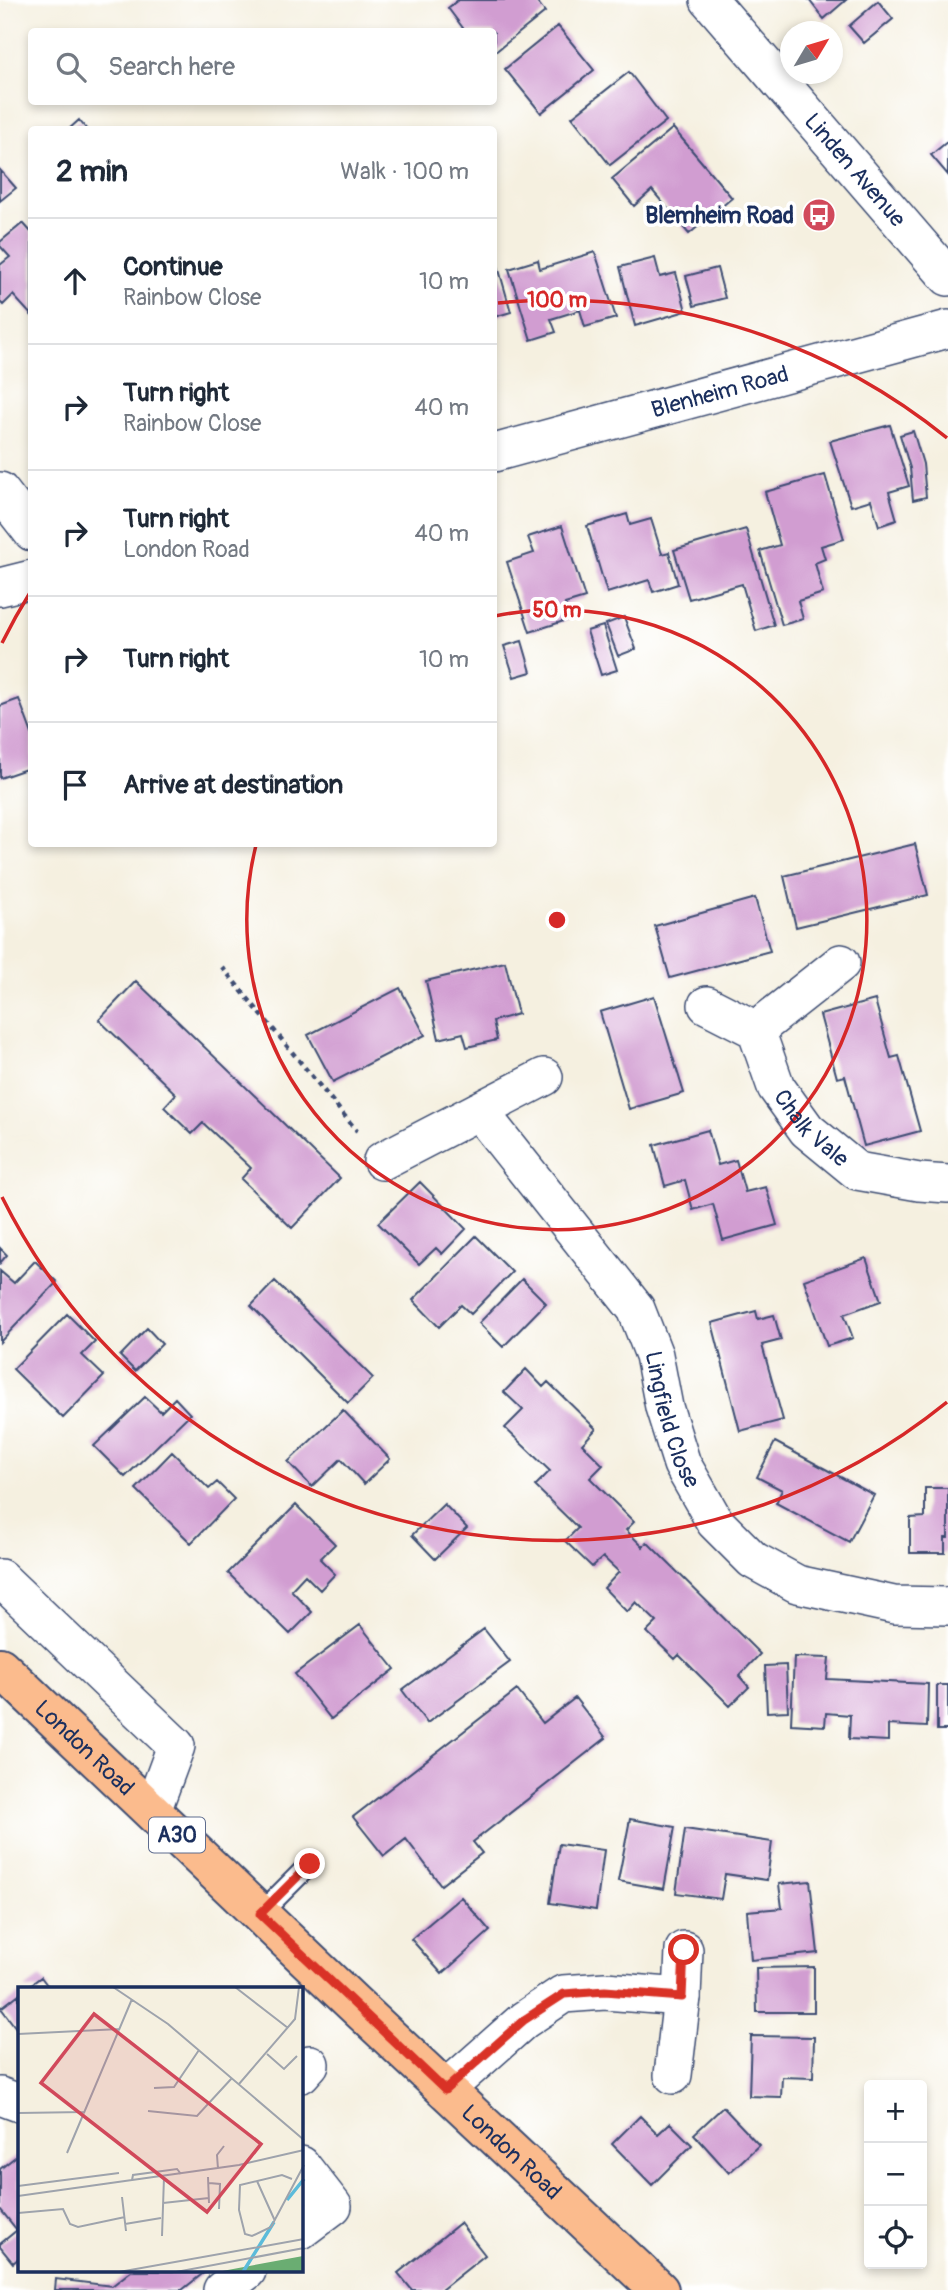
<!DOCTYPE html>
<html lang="en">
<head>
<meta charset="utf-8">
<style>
  :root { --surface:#fff; --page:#f6f6f7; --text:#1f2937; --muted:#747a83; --line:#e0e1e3 }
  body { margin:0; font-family:Pangolin,sans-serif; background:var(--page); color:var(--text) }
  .controls { position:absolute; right:21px; bottom:21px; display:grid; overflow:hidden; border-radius:7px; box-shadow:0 4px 10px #0003 }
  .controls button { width:63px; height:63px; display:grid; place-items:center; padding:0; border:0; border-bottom:2px solid var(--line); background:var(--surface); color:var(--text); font:35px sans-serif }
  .compass { position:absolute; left:780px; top:21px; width:63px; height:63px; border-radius:50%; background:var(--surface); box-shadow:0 4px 10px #0003; rotate:52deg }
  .stop { position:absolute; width:21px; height:21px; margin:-16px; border:5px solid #d93025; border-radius:50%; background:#fff }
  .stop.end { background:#d93025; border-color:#fff; box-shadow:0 2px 7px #0008 }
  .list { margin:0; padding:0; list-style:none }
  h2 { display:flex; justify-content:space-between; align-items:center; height:91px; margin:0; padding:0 28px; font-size:30px }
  h2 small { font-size:23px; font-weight:400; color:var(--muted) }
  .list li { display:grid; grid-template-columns:46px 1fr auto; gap:21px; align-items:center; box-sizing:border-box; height:126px; padding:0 28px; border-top:2px solid var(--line) }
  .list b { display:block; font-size:26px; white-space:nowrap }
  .list p { margin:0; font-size:23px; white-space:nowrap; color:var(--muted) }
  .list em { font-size:23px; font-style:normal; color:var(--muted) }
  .icon { flex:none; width:38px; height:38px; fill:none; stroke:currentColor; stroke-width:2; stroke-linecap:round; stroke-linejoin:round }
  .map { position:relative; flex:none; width:948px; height:2290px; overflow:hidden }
  .search { position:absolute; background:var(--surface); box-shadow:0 4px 10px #0003; left:28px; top:28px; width:469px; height:77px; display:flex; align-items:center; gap:18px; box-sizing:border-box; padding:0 24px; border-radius:7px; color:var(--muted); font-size:26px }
  .panel { position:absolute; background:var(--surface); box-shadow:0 4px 10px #0003; left:28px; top:126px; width:469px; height:721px; border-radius:7px }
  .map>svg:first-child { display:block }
  .building { fill:#d19dd1 }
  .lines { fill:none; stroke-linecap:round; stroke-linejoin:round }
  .lane-casing { stroke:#3c4c72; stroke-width:23 }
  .street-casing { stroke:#3c4c72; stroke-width:40 }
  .primary-casing { stroke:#3c4c72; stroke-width:42 }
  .path { stroke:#3c4c72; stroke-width:4.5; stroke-dasharray:5 5; stroke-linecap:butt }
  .lane { stroke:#fff; stroke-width:19 }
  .street { stroke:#fff; stroke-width:37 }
  .primary { stroke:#fbbb8d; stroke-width:38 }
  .route { stroke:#d93025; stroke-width:9 }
  .ring { fill:none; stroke:#d62828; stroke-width:3.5 }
  .labels { text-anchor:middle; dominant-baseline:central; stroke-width:7; stroke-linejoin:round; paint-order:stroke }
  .shield { fill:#fff; stroke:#5f6d8e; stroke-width:2 }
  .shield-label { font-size:21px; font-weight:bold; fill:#1b2f5e }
  .street-label { font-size:23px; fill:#1b2f5e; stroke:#fff }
  .poi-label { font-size:23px; font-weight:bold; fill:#1b2f5e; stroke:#fff; text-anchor:end }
  .inset-river { fill:none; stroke:#5cbbda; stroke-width:3.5 }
  .inset-road { fill:none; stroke:#9ea3ac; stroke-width:2 }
  .view { fill:#d1495b; fill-opacity:0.15; stroke:#d1495b; stroke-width:3.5 }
  .inset-edge { fill:none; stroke:#1b2f5e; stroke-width:3.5 }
  .centre { fill:#d62828; stroke:#fff; stroke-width:3.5 }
  .ring-label { font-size:21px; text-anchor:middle; font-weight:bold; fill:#d62828; stroke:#fff; stroke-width:7; stroke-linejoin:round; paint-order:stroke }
</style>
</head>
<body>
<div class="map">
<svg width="948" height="2290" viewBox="0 0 948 2290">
  <rect width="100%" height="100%" fill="#fff"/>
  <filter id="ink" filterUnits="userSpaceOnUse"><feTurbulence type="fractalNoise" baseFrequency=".0143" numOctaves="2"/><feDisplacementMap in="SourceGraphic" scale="14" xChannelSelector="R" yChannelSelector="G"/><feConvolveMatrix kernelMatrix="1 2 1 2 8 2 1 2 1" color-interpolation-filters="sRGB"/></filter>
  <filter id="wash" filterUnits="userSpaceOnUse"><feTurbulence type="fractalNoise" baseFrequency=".00686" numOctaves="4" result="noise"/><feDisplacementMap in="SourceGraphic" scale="28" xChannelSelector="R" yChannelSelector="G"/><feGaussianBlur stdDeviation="1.57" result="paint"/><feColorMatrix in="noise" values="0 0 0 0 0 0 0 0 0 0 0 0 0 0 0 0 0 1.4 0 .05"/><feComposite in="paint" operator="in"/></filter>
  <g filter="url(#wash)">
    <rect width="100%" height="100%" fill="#f5f0e0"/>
    <g id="blocks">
      <path class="building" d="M458,0H536L545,12L494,53V32H466L448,8Z
        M809,0H846L824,19Z
        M878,1L893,19L864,43L849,26Z
        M558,26L594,70L541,113L505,69Z
        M629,72L666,121L610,165L572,117Z
        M79,120L87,130H68Z
        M673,128L732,198L689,234L652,190L634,206L612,179Z
        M948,141V175L931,155Z
        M0,170L16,188L0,201Z
        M23,223L32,233V316L13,295L3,305L0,302V265L10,257L0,246V242Z
        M494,252L511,312L494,317Z
        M595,252L616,318L585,327L580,310L551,319L556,332L531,340L509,269L538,260L540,269Z
        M655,258L660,277L676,273L686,311L635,326L620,267Z
        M717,268L725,298L694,306L686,276Z
        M890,425L909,486L889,492L897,520L879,526L871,500L851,506L830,441Z
        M913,431L923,464L926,497L913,500L910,468L900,435Z
        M825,475L844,539L821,546L825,559L815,563L823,593L798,601L803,619L782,625L760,551L780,545L765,492Z
        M627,514L630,525L651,519L662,554L669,552L678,584L653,592L649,580L607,593L587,526Z
        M562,526L585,598L565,604L570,619L530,632L507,562L534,553L528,537Z
        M746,529L774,625L756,631L742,584L689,599L674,550Z
        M624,617L636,649L618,656L606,624Z
        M603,626L617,670L601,675L587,631Z
        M522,641L531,672L514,677L504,646Z
        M19,699L32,734V767L0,778V706Z
        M915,844L928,895L796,927L784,876Z
        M755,898L770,951L670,978L655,926Z
        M505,962L518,1014L493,1021L497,1040L467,1047L463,1033L439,1039L426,981Z
        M136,981L340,1178L292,1228L241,1179L251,1168L203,1123L192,1134L164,1107L176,1094L99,1020Z
        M400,988L425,1035L333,1082L308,1035Z
        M654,996L684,1093L629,1109L600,1012Z
        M875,1000L891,1058L899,1056L920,1131L864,1146L845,1076L837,1078L820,1015Z
        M708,1130L718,1165L736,1160L745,1192L766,1187L777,1225L723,1240L713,1204L693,1210L685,1180L665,1186L654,1145Z
        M420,1182L466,1229L442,1254L436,1248L419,1264L378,1223Z
        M476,1236L512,1272L471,1314L461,1305L439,1327L413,1300Z
        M0,1248L7,1255L0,1263Z
        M866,1258L881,1301L844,1314L853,1338L827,1346L804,1280Z
        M35,1261L57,1282L0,1342V1271L14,1283Z
        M522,1279L546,1303L503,1347L479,1323Z
        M275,1281L373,1378L348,1403L251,1306Z
        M756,1311L758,1319L774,1315L781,1340L762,1345L783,1420L740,1431L712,1323Z
        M67,1314L95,1342L82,1355L104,1376L63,1418L13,1369Z
        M147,1328L162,1344L135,1371L120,1356Z
        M526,1369L543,1387L548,1382L596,1429L582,1444L603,1465L590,1478L634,1522L626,1530L643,1547L647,1542L760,1654L739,1676L749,1687L730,1706L679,1655L675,1659L647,1632L657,1622L636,1602L627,1612L604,1588L619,1572L603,1557L592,1567L565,1541L578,1528L535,1486L550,1471L505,1428L523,1410L504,1392Z
        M145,1397L161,1412L175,1398L190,1414L125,1477L94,1446Z
        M343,1410L390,1459L364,1484L341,1459L312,1487L288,1462Z
        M775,1442L874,1495L849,1542L776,1503L782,1490L757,1477Z
        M172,1452L209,1489L217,1482L234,1499L191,1543L136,1489Z
        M925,1488H948V1538H945V1553H910V1518L925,1517Z
        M444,1504L467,1528L435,1559L412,1535Z
        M296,1505L335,1544L320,1559L335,1574L320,1590L305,1575L291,1590L312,1612L290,1634L228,1573Z
        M360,1625L395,1669L331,1719L295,1674Z
        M484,1629L510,1662L427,1723L402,1690Z
        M794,1657L829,1658L827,1679L928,1684L927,1727L888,1725V1741L849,1739L850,1715L826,1713L825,1726L791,1724Z
        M786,1665L788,1711L767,1712L765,1666Z
        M937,1685H948V1730H937Z
        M517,1690L543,1723L575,1698L606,1738L473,1842L482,1853L441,1885L406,1839L384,1856L353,1817Z
        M630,1819L675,1827L664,1889L618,1881Z
        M685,1829L772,1842L767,1880L725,1874L721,1899L676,1893Z
        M559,1844L604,1850L596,1910L550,1903Z
        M810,1881L818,1953L751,1960L747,1911L782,1908L779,1884Z
        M461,1897L490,1931L442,1974L411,1939Z
        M814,1967V2012H757L756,1968Z
        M41,1977L50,1989H25Z
        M19,1994V2032L1,2008Z
        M751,2036L814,2037L813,2078L782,2077L781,2097L749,2096Z
        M723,2107L759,2145L729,2173L694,2134Z
        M640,2116L658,2134L670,2123L692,2145L652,2185L612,2144Z
        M19,2154V2258L13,2263L0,2247V2244L17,2230L0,2209V2169Z
        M460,2223L485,2255L441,2290H412L398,2273Z
        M131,2271H206L182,2290H55L56,2279L112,2286Z"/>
    </g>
  </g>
  <g filter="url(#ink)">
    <use href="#blocks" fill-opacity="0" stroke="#3c4c72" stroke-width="2"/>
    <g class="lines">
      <defs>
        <path id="lane" d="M260,1914L310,1864"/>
        <g id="street">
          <path id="s1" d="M709,0L948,277"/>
          <path id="s2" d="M494,453L948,329"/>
          <path d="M0,491L32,532"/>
          <path d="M0,587L32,579"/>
          <path id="s3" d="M707,1005L756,1030L776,1087L807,1130L857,1171L919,1182L948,1184"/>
          <path d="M756,1030L841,963"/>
          <path id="s4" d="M479,1111L636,1309L654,1355L664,1407L682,1464L715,1522L753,1560L797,1584L894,1605L948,1606"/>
          <path d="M382,1161L544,1077"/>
          <path d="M0,1578L176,1746L152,1811"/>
          <path d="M301,2074L310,2064"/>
          <path d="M673,2075L682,1997L684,1950"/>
          <path d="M445,2090L524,2020L563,1994L605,1991L682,1997"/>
          <path d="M0,2096L19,2103"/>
          <path d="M301,2165L333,2206L301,2230"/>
          <path d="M222,2290L247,2271"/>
        </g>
        <g id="primary">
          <path id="s5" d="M0,1667L353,2003L659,2290"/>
        </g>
      </defs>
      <use href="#lane" class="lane-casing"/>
      <use href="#street" class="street-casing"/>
      <use href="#primary" class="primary-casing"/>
      <path class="path" d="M222,967L357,1131"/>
      <use href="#lane" class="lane"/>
      <use href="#street" class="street"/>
      <use href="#primary" class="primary"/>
    </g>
  </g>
  <g class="lines" filter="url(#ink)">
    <path class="route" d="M310,1864L260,1914L445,2090L524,2020L564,1994L605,1991L682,1997L684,1950"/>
  </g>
  <g class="ring">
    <path d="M495 616A310 310 0 1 1 256 845"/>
    <path d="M947 1402A620 620 0 0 1 2 1197M2 643A620 620 0 0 1 31 591M498 303A620 620 0 0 1 947 438"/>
  </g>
  <defs>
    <symbol id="bus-disc" viewBox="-11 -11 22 22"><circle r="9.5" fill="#d1495b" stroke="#fff"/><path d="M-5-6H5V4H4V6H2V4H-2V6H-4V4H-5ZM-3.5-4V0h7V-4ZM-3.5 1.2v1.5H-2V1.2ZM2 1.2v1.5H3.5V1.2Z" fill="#fff"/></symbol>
  </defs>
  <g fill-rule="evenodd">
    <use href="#bus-disc" x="800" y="196" width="38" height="38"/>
  </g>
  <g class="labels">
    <rect class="shield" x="149" y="1817.5" width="56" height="35" rx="5"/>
    <g class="shield-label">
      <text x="177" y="1835">A30</text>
    </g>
    <g class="street-label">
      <text stroke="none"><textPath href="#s1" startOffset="224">Linden Avenue</textPath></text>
      <text stroke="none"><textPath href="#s2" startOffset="234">Blenheim Road</textPath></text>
      <text stroke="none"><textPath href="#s3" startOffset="170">Chalk Vale</textPath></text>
      <text stroke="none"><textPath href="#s4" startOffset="369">Lingfield Close</textPath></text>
      <text stroke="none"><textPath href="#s5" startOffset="117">London Road</textPath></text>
      <text stroke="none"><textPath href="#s5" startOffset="705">London Road</textPath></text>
    </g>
    <g class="poi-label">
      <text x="794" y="215">Blemheim Road</text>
    </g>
  </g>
  <g transform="translate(18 1987)">
    <rect width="285" height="285" fill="#f5f0e0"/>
    <path d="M285,269V285H199Z" fill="#6aad72"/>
    <path class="inset-river" d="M269,213L286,192M225,285L256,235"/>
    <path class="inset-road" d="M95,0L150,37L286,153M217,0L270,41M0,47L102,42M249,67L266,82L279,69M221,97L277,32L281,0M136,101L156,100L181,63M130,124L179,129L214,91M0,126L67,125M49,166L114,12M200,182L199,168L206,159M190,190L191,216M274,192L264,188L222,198L221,223L227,247L234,249L253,240L286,178M114,193L115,188L159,182L163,187M239,194L257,234M191,196L202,197L201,222M0,199L101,186M0,209L221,178L286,163M104,210L108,244M145,216L191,211M0,226L45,222L52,237L60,240L107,230M107,237L143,231M144,249L146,190M101,285L286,252M158,285L286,261"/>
    <path class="view" d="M76,27L243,157L189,225L23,96Z"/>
    <rect width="285" height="285" class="inset-edge"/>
  </g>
  <circle cx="557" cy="920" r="10" class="centre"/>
  <g class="ring-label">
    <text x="557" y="307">100 m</text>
    <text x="557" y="617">50 m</text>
  </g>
</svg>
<div class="controls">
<button>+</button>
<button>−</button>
<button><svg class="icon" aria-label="locate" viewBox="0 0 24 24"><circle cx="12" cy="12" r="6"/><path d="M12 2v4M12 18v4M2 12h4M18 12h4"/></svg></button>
</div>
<svg class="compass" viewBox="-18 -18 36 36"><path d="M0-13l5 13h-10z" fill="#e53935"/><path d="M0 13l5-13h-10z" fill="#747a83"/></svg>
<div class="stop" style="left:684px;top:1950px"></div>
<div class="stop end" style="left:310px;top:1864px"></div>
<div class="search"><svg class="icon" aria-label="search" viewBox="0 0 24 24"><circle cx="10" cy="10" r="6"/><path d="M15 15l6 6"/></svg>Search here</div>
<section class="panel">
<h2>2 min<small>Walk · 100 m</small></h2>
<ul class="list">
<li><svg class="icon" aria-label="ahead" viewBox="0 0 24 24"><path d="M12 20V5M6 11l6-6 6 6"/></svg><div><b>Continue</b><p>Rainbow Close</p></div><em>10 m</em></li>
<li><svg class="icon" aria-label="right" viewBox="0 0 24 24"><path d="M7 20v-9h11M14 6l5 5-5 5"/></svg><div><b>Turn right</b><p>Rainbow Close</p></div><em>40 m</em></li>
<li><svg class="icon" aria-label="right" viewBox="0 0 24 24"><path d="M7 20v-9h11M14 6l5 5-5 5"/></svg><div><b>Turn right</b><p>London Road</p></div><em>40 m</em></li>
<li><svg class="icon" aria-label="right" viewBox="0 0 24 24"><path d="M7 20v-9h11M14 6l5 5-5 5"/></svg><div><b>Turn right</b></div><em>10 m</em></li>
<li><svg class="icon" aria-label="arrive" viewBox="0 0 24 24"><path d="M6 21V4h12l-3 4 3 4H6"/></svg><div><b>Arrive at destination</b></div></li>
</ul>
</section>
</div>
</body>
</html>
